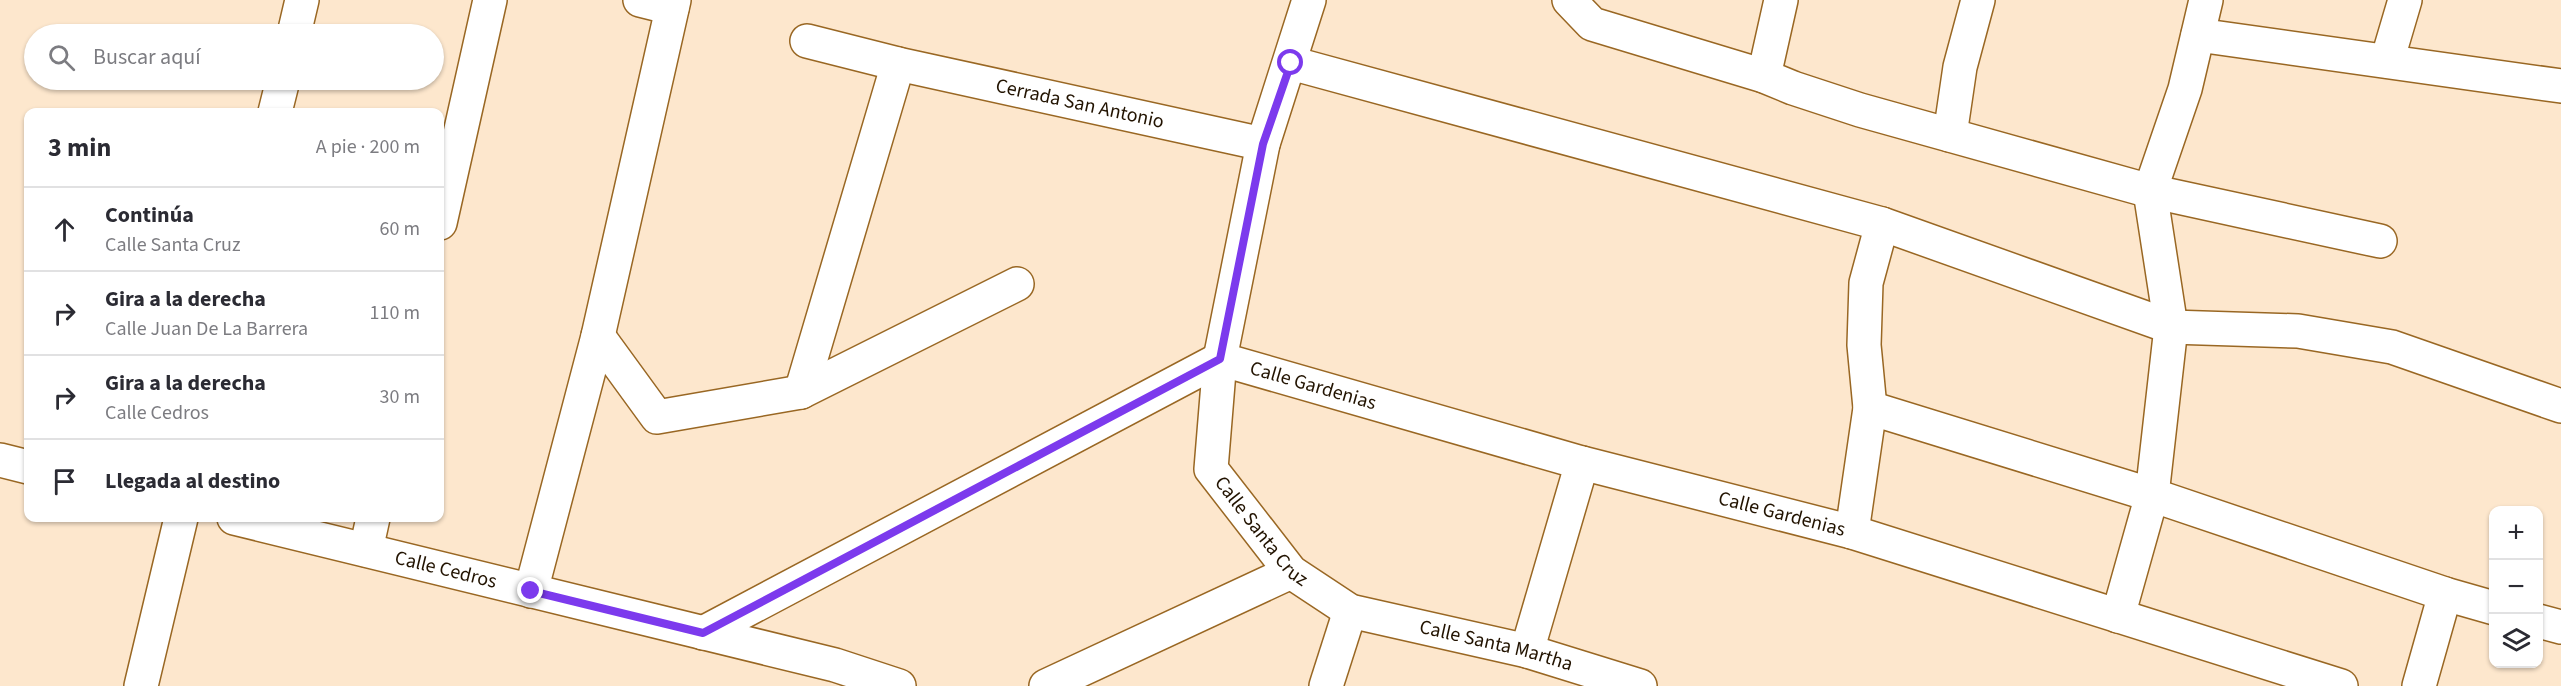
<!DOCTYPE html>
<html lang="es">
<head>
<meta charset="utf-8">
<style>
  :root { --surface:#fff; --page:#f2f2f3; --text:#2b2b33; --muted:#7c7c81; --line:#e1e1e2 }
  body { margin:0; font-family:"Source Sans 3",sans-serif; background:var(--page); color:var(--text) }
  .controls { position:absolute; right:18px; bottom:18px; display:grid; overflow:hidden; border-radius:12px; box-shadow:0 2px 4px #0004 }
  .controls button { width:54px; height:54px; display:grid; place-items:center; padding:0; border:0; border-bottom:2px solid var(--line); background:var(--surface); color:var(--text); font:30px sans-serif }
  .stop { position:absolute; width:18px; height:18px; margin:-14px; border:4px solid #7c3aed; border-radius:50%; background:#fff }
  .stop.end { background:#7c3aed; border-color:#fff; box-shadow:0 2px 6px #0008 }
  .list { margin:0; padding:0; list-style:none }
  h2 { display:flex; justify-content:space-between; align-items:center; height:78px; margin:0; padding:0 24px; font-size:26px }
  h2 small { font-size:20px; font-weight:400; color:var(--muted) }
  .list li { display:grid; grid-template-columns:39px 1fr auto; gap:18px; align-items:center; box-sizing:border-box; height:84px; padding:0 24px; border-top:2px solid var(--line) }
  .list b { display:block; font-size:22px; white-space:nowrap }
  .list p { margin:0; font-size:20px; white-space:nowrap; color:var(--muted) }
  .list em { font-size:20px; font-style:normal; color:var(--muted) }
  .icon { flex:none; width:33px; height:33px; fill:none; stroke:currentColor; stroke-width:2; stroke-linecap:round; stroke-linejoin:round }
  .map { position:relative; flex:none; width:2561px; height:686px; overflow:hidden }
  .search { position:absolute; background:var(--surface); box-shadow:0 2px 4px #0004; left:24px; top:24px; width:420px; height:66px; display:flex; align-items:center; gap:15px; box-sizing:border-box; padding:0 21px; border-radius:33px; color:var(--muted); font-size:22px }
  .panel { position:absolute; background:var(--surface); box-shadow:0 2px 4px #0004; left:24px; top:108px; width:420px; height:414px; border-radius:12px }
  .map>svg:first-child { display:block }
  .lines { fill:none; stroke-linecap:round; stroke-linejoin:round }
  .minor-casing { stroke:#996723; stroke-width:36 }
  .minor { stroke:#fff; stroke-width:33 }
  .route { stroke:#7c3aed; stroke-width:8 }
  .labels { text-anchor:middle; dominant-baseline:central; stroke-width:4.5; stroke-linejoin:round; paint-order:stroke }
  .street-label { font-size:20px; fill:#221301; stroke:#f8f8f8 }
</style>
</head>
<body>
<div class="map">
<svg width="2561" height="686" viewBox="0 0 2561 686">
  <rect width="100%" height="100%" fill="#fde7cd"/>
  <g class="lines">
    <defs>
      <g id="minor">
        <path d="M640,0L672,8"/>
        <path id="s1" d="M1309,0L1263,144L1220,359L1211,469L1291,572L1350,611L1527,651L1640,686"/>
        <path d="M1569,0L1592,24L1764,76L1793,88L1860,110L2150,191L2380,241"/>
        <path d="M294,34L302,0"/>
        <path d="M2198,35L2561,86"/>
        <path id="s2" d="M807,41L898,64L1263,144"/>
        <path d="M2387,61L2405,0"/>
        <path d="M1291,63L1882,224L2171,327L2298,331L2392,347L2561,406"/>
        <path d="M1764,76L1781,0"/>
        <path d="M275,112L283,80"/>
        <path d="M1950,135L1960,67L1978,0"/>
        <path d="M440,223L490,0"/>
        <path d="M598,336L657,417L801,392L1017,284"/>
        <path d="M801,392L898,64"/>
        <path d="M1870,408L2152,495L2445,594L2494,608"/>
        <path d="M0,460L28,467"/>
        <path id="s3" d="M234,518L835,665L899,686"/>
        <path d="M1852,532L1870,408L1864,345L1866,283L1882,224"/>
        <path d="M366,550L373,518"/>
        <path d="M531,591L598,336L674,0"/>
        <path d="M2118,616L2152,495L2171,327L2150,191L2185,89L2206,0"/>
        <path d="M2538,621L2561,627"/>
        <path id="s4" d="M703,633L1220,359L1582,463L1852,532L2341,686"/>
        <path d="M1527,651L1582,463"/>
        <path d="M141,686L181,518"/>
        <path d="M1046,686L1291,572"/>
        <path d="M1326,686L1350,611"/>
        <path d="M2419,686L2445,594"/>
      </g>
    </defs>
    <use href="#minor" class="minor-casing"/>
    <use href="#minor" class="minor"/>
  </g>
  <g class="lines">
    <path class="route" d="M531,591L703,633L1220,359L1263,144L1291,63"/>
  </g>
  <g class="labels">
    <g class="street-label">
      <text stroke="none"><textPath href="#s2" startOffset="280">Cerrada San Antonio</textPath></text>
      <text stroke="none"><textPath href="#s4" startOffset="682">Calle Gardenias</textPath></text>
      <text stroke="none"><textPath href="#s4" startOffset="1168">Calle Gardenias</textPath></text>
      <text stroke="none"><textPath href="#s1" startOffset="561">Calle Santa Cruz</textPath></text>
      <text stroke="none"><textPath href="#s3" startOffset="218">Calle Cedros</textPath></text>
      <text stroke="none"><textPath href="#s1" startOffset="832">Calle Santa Martha</textPath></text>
    </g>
  </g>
</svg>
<div class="controls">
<button>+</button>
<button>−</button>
<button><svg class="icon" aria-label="layers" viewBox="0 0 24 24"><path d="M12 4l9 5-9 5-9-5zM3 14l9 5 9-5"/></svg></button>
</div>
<div class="stop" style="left:1291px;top:63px"></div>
<div class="stop end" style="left:531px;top:591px"></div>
<div class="search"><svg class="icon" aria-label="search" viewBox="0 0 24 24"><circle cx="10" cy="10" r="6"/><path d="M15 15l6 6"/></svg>Buscar aquí</div>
<section class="panel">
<h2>3 min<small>A pie · 200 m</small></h2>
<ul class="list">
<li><svg class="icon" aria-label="ahead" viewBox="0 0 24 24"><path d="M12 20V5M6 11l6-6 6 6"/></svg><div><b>Continúa</b><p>Calle Santa Cruz</p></div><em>60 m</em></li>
<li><svg class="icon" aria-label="right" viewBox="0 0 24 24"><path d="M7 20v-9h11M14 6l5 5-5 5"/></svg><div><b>Gira a la derecha</b><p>Calle Juan De La Barrera</p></div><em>110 m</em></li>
<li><svg class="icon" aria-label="right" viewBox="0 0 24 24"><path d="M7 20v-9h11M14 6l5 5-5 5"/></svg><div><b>Gira a la derecha</b><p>Calle Cedros</p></div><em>30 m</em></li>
<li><svg class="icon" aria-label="arrive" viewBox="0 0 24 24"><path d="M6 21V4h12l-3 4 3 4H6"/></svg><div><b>Llegada al destino</b></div></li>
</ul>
</section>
</div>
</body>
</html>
